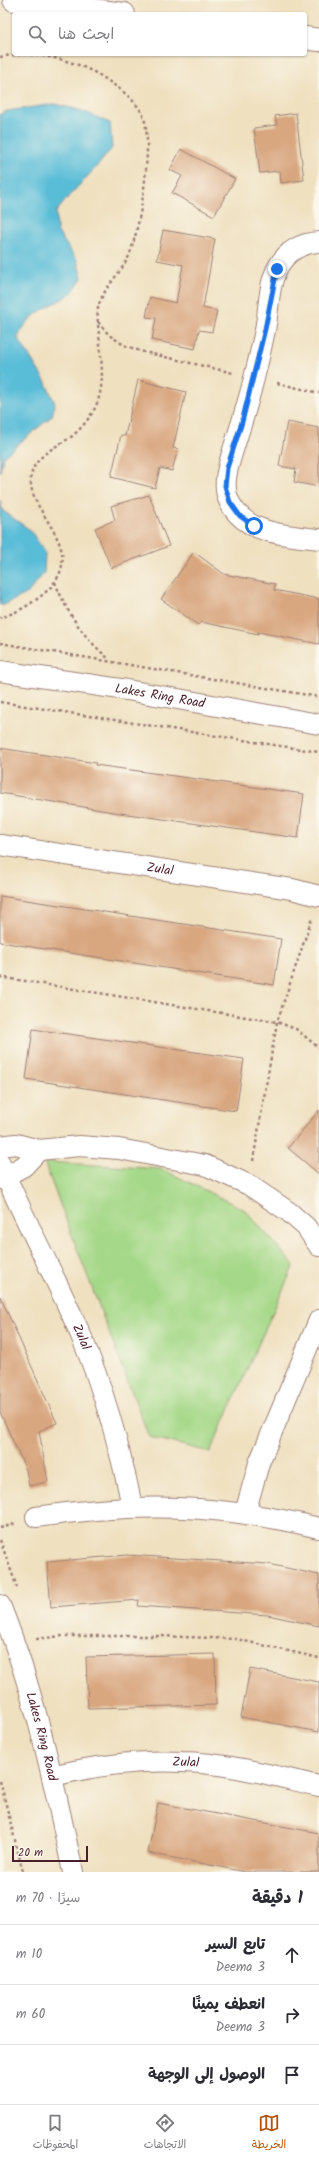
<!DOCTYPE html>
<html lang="ar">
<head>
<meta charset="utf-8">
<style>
  :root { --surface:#fff; --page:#f7f7f7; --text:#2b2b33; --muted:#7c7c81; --line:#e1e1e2; --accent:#b45309 }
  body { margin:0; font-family:Kalam,"Playpen Sans Arabic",sans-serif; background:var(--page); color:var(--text); direction:rtl }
  .scale { position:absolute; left:12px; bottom:10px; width:76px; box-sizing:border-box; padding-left:4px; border:2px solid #4a1f2b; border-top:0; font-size:11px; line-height:14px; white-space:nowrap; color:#4a1f2b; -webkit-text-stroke:3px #fbf7ec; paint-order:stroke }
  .stop { position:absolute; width:12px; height:12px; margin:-9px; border:3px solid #1a73e8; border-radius:50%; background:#fff }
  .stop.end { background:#1a73e8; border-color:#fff; box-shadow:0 1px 4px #0008 }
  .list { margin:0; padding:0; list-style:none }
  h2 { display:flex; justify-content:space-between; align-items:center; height:52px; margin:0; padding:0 16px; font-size:17px }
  h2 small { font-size:13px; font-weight:400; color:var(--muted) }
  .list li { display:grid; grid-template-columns:26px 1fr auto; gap:12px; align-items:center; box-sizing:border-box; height:60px; padding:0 16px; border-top:1px solid var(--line) }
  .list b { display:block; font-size:15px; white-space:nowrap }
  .list p { margin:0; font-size:13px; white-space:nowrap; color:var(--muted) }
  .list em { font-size:13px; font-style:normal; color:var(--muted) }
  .icon { flex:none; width:22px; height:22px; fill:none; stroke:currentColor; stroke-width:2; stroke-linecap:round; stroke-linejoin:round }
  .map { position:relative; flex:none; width:319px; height:1872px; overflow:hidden; direction:ltr }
  .search { position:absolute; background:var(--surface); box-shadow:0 1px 3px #0004; left:12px; right:12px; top:12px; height:44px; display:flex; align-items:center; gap:10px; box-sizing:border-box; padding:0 14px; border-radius:4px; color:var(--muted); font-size:15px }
  .sheet { height:232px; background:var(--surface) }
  nav { display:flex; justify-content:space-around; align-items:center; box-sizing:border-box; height:56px; border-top:1px solid var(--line); background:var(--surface); font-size:11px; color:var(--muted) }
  nav a { display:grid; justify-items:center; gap:2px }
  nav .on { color:var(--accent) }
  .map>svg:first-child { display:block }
  .green { fill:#a5d888; stroke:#787c5a }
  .water { fill:#5abdd8; stroke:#526e82 }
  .building { fill:#d8a67f }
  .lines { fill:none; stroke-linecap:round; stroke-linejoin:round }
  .minor-casing { stroke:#9c8076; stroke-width:22 }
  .secondary-casing { stroke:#9c8076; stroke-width:24 }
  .path { stroke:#9c8076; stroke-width:2.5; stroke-dasharray:3 3; stroke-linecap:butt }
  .minor { stroke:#fff; stroke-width:20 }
  .secondary { stroke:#fff; stroke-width:22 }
  .route { stroke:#1a73e8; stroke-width:5 }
  .labels { text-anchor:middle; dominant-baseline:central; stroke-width:3; stroke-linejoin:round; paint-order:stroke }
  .street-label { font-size:13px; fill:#4a1f2b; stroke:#fbf7ec }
</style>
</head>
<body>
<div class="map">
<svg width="319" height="1872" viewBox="0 0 319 1872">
  <rect width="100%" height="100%" fill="#fbf7ec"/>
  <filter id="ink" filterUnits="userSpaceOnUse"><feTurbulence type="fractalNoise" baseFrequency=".025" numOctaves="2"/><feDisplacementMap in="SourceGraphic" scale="8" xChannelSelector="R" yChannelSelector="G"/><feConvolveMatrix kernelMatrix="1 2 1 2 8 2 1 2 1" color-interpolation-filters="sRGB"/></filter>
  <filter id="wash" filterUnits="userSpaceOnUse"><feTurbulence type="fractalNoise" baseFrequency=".012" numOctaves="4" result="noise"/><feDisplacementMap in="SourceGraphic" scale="16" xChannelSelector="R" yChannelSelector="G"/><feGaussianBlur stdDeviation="0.9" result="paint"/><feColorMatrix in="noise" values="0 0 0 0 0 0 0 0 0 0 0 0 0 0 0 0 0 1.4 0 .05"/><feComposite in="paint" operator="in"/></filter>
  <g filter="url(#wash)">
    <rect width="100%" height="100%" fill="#efe0c0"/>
    <path class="green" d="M44,1162L162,1169L245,1210L294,1265L210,1452L149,1437Z"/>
    <path class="water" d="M54,104L83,111L110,123L112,148C95,171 73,189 56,212L57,231L77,260L82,278C78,283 75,290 71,293C49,310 30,309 18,338L45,381L55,403L52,416L3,457L0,472V114L7,111Z
      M0,500L2,510L30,530L45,552L44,573L28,593L4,605H0Z"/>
    <g id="blocks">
      <path class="building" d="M296,113L304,180L281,183L280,171L260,173L254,128L277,125L275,116Z
        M181,149L235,179L214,216L172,193L182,176L170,170Z
        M163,230L215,239L203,308L217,311L212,332L199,330L195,349L152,340L156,318L146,317L150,297L176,303L183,265L157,260Z
        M138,380L186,392L173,448L178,449L172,471L160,468L155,488L111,477L121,435L125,436Z
        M287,422L319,428V487L294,482L296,469L279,466Z
        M149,495L169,546L111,568L95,528L115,520L111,506Z
        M194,552L224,574L275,584L274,590L319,599V644L258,632V634L201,622L198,625L161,599Z
        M0,748L96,763L95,765L304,794L298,838L113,812L0,793Z
        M0,896L281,939L274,985L0,942Z
        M33,1029L244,1059L236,1111L26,1079Z
        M319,1110V1174L288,1148Z
        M0,1296L57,1423L39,1431L48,1482L29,1486L26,1470L0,1412Z
        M127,1555L268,1564L319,1575V1626L268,1615L138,1606L139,1600L51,1607L47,1562Z
        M215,1654L216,1705L88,1708L86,1657Z
        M250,1669L319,1682V1732L241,1717Z
        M158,1803L319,1833V1872H246L148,1853Z"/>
    </g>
  </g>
  <g filter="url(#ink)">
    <use href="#blocks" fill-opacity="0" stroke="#9c8076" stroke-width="1"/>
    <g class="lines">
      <defs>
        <g id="minor">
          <path d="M319,242C301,243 287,251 278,267C268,285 269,311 265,330C257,370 246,411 233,450C228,467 221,486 230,503C247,535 288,535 319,539"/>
          <path id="s1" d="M0,671L127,690L319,724"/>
          <path id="s2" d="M0,845L292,889L319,896"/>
          <path d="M0,1146L16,1144L39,1150L79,1146L119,1149L205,1165L249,1185L289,1212L306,1227L319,1246"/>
          <path id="s3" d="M0,1163C25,1222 57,1279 82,1338C105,1393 120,1448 132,1506"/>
          <path d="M0,1179L24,1166L39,1150"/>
          <path d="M245,1513L259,1463L319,1320"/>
          <path d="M36,1517C138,1502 218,1504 319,1528"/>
          <path id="s4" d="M0,1605C34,1689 54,1783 73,1872"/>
          <path id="s5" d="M52,1776C94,1766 138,1760 182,1762C228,1763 274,1776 319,1786"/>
        </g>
        <path id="secondary" d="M14,0L124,14
          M305,38L319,40"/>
      </defs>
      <use href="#minor" class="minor-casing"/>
      <use href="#secondary" class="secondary-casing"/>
      <path class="path" d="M0,57C32,50 73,59 101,76C116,86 133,97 142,113C155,137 140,235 127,260C118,276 102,290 98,308C97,316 98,326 99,334C101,358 106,385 95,408C89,419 81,429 71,437C58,446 42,452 34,467C14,508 94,543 48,590C34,603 18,612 0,618
        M98,322L109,335L124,345L140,351L233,373
        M277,383L319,393
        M55,582C67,613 83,637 109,659
        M0,643L319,697
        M0,702L319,752
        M0,977L277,1022L296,1029L319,1048
        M253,1161L277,1022L312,918
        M0,1528L15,1524
        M0,1540L18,1590
        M36,1639L62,1636H160L236,1639L319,1658
        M0,1781L23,1872"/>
      <use href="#minor" class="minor"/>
      <use href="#secondary" class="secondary"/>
    </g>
  </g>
  <g class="lines" filter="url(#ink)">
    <path class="route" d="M254,526L240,516L230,502L225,486L227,468L242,422L265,329L277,269"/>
  </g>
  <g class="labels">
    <g class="street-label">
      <text stroke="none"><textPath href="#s1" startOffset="162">Lakes Ring Road</textPath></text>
      <text stroke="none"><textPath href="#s2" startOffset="162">Zulal</textPath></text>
      <text stroke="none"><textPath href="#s3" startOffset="192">Zulal</textPath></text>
      <text stroke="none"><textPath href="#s4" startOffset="138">Lakes Ring Road</textPath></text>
      <text stroke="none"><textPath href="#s5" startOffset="135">Zulal</textPath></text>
    </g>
  </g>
</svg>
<div class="scale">20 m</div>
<div class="stop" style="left:254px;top:526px"></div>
<div class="stop end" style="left:277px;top:269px"></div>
<div class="search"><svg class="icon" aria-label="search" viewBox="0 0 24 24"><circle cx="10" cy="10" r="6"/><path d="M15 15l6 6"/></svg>ابحث هنا</div>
</div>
<section class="sheet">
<h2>1 دقيقة<small>سيرًا · 70 m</small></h2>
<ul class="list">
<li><svg class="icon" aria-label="ahead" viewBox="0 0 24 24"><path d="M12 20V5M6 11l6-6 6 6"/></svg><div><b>تابع السير</b><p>Deema 3</p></div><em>10 m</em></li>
<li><svg class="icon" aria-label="right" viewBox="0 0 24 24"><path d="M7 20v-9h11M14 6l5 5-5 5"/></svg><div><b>انعطف يمينًا</b><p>Deema 3</p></div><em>60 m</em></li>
<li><svg class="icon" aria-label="arrive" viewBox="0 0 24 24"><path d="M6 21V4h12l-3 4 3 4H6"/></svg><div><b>الوصول إلى الوجهة</b></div></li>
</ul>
</section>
<nav>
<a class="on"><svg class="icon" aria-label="map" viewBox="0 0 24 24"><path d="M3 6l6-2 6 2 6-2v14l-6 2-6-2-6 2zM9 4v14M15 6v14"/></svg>الخريطة</a>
<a><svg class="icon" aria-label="directions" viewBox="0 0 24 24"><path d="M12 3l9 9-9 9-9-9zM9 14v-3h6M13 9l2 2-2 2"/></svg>الاتجاهات</a>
<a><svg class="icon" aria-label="saved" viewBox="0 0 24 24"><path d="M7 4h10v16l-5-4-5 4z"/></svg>المحفوظات</a>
</nav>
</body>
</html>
